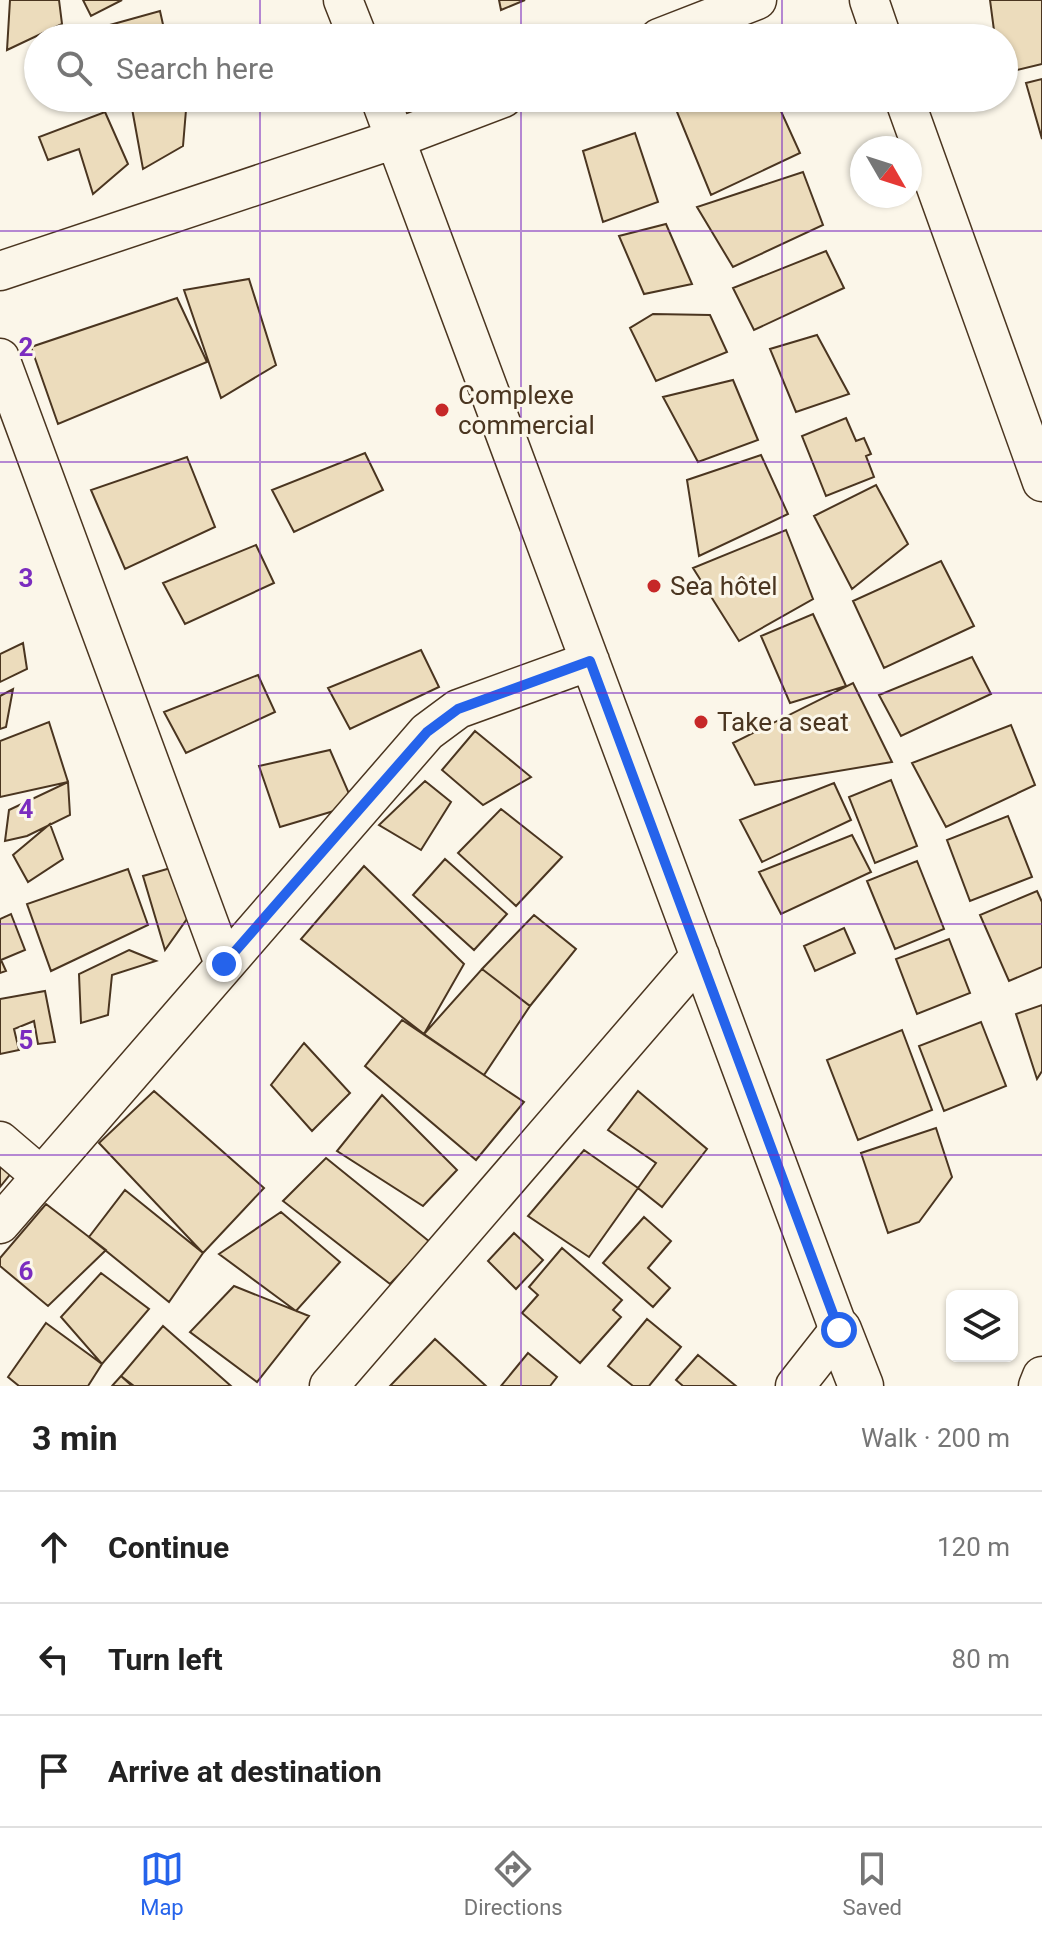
<!DOCTYPE html>
<html lang="en">
<head>
<meta charset="utf-8">
<style>
  :root { --surface:#fff; --page:#f6f6f6; --text:#222; --muted:#767676; --line:#e0e0e0; --accent:#2563eb }
  body { margin:0; font-family:Roboto,sans-serif; background:var(--page); color:var(--text) }
  .controls { position:absolute; right:24px; bottom:24px; display:grid; overflow:hidden; border-radius:12px; box-shadow:0 2px 6px #0004 }
  .controls button { width:72px; height:72px; display:grid; place-items:center; padding:0; border:0; border-bottom:2px solid var(--line); background:var(--surface); color:var(--text); font:40px sans-serif }
  .compass { position:absolute; left:850px; top:136px; width:72px; height:72px; border-radius:50%; background:var(--surface); box-shadow:0 2px 6px #0004; rotate:129deg }
  .stop { position:absolute; width:24px; height:24px; margin:-18px; border:6px solid #2563eb; border-radius:50%; background:#fff }
  .stop.end { background:#2563eb; border-color:#fff; box-shadow:0 2px 8px #0008 }
  .list { margin:0; padding:0; list-style:none }
  h2 { display:flex; justify-content:space-between; align-items:center; height:104px; margin:0; padding:0 32px; font-size:34px }
  h2 small { font-size:26px; font-weight:400; color:var(--muted) }
  .list li { display:grid; grid-template-columns:52px 1fr auto; gap:24px; align-items:center; box-sizing:border-box; height:112px; padding:0 32px; border-top:2px solid var(--line) }
  .list b { display:block; font-size:30px; white-space:nowrap }
  .list em { font-size:26px; font-style:normal; color:var(--muted) }
  .icon { flex:none; width:44px; height:44px; fill:none; stroke:currentColor; stroke-width:2; stroke-linecap:round; stroke-linejoin:round }
  .map { position:relative; flex:none; width:1042px; height:1386px; overflow:hidden }
  .search { position:absolute; background:var(--surface); box-shadow:0 2px 6px #0004; left:24px; right:24px; top:24px; height:88px; display:flex; align-items:center; gap:20px; box-sizing:border-box; padding:0 28px; border-radius:44px; color:var(--muted); font-size:30px }
  .sheet { height:440px; background:var(--surface) }
  nav { display:flex; justify-content:space-around; align-items:center; box-sizing:border-box; height:112px; border-top:2px solid var(--line); background:var(--surface); font-size:22px; color:var(--muted) }
  nav a { display:grid; justify-items:center; gap:4px }
  nav .on { color:var(--accent) }
  .map>svg:first-child { display:block }
  .building { fill:#ecdcbc; stroke:#4a3520; stroke-width:2 }
  .lines { fill:none; stroke-linecap:round; stroke-linejoin:round }
  .street-casing { stroke:#4a3520; stroke-width:41 }
  .secondary-casing { stroke:#4a3520; stroke-width:47 }
  .street { stroke:#fbf6e9; stroke-width:38 }
  .secondary { stroke:#fbf6e9; stroke-width:44 }
  .route { stroke:#2563eb; stroke-width:10 }
  .grid { fill:none; stroke:#7b2cbf; stroke-width:2; stroke-opacity:0.55 }
  .poi-dot { fill:#c62828; stroke:#fbf6e9; stroke-width:3 }
  .labels { text-anchor:middle; dominant-baseline:central; stroke-width:6; stroke-linejoin:round; paint-order:stroke }
  .poi-label { font-size:26px; fill:#4a3520; stroke:#fbf6e9; text-anchor:start }
  .grid-label { font-size:26px; text-anchor:middle; font-weight:bold; fill:#7b2cbf; stroke:#fbf6e9; stroke-width:6; stroke-linejoin:round; paint-order:stroke }
</style>
</head>
<body>
<div class="map">
<svg width="1042" height="1386" viewBox="0 0 1042 1386">
  <rect width="100%" height="100%" fill="#fbf6e9"/>
  <path class="building" d="M10,0H59L62,24L7,50Z
    M83,0H122L91,16Z
    M499,0H525L501,10Z
    M990,0H1042V64L1004,73V38H995Z
    M160,11L166,38H102L99,28Z
    M1042,79V139L1026,83Z
    M141,98H187L183,146L143,169L131,103Z
    M720,98H775L800,153L711,195L675,107Z
    M105,112L128,164L93,194L79,149L48,160L39,137Z
    M635,133L658,202L603,222L583,151Z
    M803,172L823,225L733,267L697,207Z
    M666,224L692,284L644,294L619,236Z
    M826,251L844,288L754,330L733,288Z
    M249,279L276,365L221,398L184,290Z
    M177,298L207,362L58,424L31,347Z
    M653,314L710,315L727,352L656,381L630,328Z
    M817,335L849,394L796,412L770,349Z
    M733,380L758,440L698,462L663,397Z
    M846,418L856,441L864,438L871,454L866,456L874,477L826,496L802,436Z
    M365,453L383,490L294,532L272,490Z
    M761,455L788,514L699,556L687,480Z
    M187,457L215,527L125,569L91,490Z
    M876,485L908,544L852,589L814,516Z
    M786,530L813,599L739,641L693,568Z
    M256,545L274,583L185,624L163,583Z
    M941,561L974,626L884,668L853,601Z
    M813,614L846,686L790,703L761,636Z
    M23,643L27,669L0,682V654Z
    M421,650L439,687L350,729L328,688Z
    M972,657L991,694L901,736L879,695Z
    M258,675L275,712L186,753L164,712Z
    M853,683L892,762L755,785L733,743Z
    M13,689L6,727L0,729V696Z
    M49,722L68,782L0,797V741Z
    M1011,725L1035,785L946,827L912,763Z
    M475,731L531,777L483,805L442,770Z
    M330,750L354,805L280,827L259,766Z
    M891,780L917,846L875,863L849,797Z
    M425,781L451,802L421,850L379,825Z
    M68,782L70,815L27,836L5,841L9,810Z
    M834,783L851,820L762,862L740,820Z
    M501,809L562,857L516,906L458,853Z
    M1008,816L1032,877L970,901L947,840Z
    M50,824L63,859L28,882L13,855Z
    M852,835L871,872L781,914L759,872Z
    M445,859L507,914L474,950L413,895Z
    M917,861L944,929L895,949L867,881Z
    M364,866L464,964L424,1034L301,939Z
    M174,867L189,916L165,950L143,876Z
    M128,869L148,925L51,971L27,904Z
    M1037,891L1042,902V967L1009,981L980,915Z
    M11,914L25,950L1,960L6,971L0,973V919Z
    M534,915L576,949L530,1006L482,969Z
    M844,928L855,953L815,971L804,946Z
    M949,939L970,993L917,1014L896,959Z
    M129,950L156,961L112,975L108,1015L81,1023L79,974Z
    M482,969L530,1006L484,1075L424,1034Z
    M45,991L55,1042L38,1044L34,1021L14,1029L19,1050L0,1054V999Z
    M1042,1005V1071L1037,1079L1016,1014Z
    M402,1020L524,1102L476,1160L365,1066Z
    M981,1022L1006,1086L944,1111L919,1046Z
    M902,1030L932,1110L858,1140L827,1060Z
    M304,1043L350,1093L312,1131L271,1085Z
    M154,1091L264,1188L203,1253L99,1143Z
    M638,1091L707,1149L662,1207L638,1188L656,1163L608,1130Z
    M382,1095L457,1170L423,1206L337,1151Z
    M936,1128L952,1177L919,1222L888,1233L861,1153Z
    M584,1150L638,1188L589,1257L528,1216Z
    M326,1158L430,1242L390,1284L283,1201Z
    M0,1166L12,1172L0,1187Z
    M125,1190L203,1253L169,1302L89,1237Z
    M46,1204L106,1250L48,1306L0,1266V1258Z
    M281,1212L340,1262L296,1311L219,1254Z
    M644,1217L671,1241L648,1268L670,1288L653,1307L603,1263Z
    M514,1233L543,1260L516,1289L488,1261Z
    M562,1248L622,1300L613,1310L621,1317L580,1363L522,1313L538,1295L529,1287Z
    M101,1273L149,1309L102,1364L61,1317Z
    M234,1286L309,1316L257,1382L190,1332Z
    M647,1319L681,1347L649,1386H633L608,1366Z
    M46,1323L102,1364L88,1386H19L8,1377Z
    M163,1326L231,1386H134L121,1376Z
    M435,1339L486,1386H390Z
    M528,1353L557,1377L550,1386H501Z
    M698,1355L736,1386H683L676,1380Z
    M121,1376L132,1386H112Z"/>
  <g class="lines">
    <defs>
      <path id="street" d="M343,0L358,38
        M869,0L882,38
        M659,38L757,0
        M380,98L839,1330L795,1386
        M904,98L1042,482
        M0,271L395,139L503,98
        M0,358L224,964
        M0,1141L41,1176
        M0,1224L427,732L458,709L590,661
        M329,1386L700,956
        M1038,1386L1042,1376"/>
      <path id="secondary" d="M839,1330L861,1386"/>
    </defs>
    <use href="#street" class="street-casing"/>
    <use href="#secondary" class="secondary-casing"/>
    <use href="#street" class="street"/>
    <use href="#secondary" class="secondary"/>
  </g>
  <g class="lines">
    <path class="route" d="M224,964L427,732L458,709L590,661L839,1330"/>
  </g>
  <path class="grid" d="M260,0V38M521,0V38M782,0V38M260,98V1386M521,98V1386M782,98V1386M0,231H1042M0,462H1042M0,693H1042M0,924H1042M0,1155H1042"/>
  <g class="poi-dot">
    <circle cx="442" cy="410" r="8"/>
    <circle cx="654" cy="586" r="8"/>
    <circle cx="701" cy="722" r="8"/>
  </g>
  <g class="labels">
    <g class="poi-label">
      <text x="458" y="395">Complexe<tspan x="458" dy="30">commercial</tspan></text>
      <text x="670" y="586">Sea hôtel</text>
      <text x="717" y="722">Take a seat</text>
    </g>
  </g>
  <g class="grid-label">
    <text x="26" y="356">2</text>
    <text x="26" y="587">3</text>
    <text x="26" y="818">4</text>
    <text x="26" y="1049">5</text>
    <text x="26" y="1280">6</text>
  </g>
</svg>
<div class="controls">
<button><svg class="icon" aria-label="layers" viewBox="0 0 24 24"><path d="M12 4l9 5-9 5-9-5zM3 14l9 5 9-5"/></svg></button>
</div>
<svg class="compass" viewBox="-18 -18 36 36"><path d="M0-13l5 13h-10z" fill="#e53935"/><path d="M0 13l5-13h-10z" fill="#767676"/></svg>
<div class="stop" style="left:839px;top:1330px"></div>
<div class="stop end" style="left:224px;top:964px"></div>
<div class="search"><svg class="icon" aria-label="search" viewBox="0 0 24 24"><circle cx="10" cy="10" r="6"/><path d="M15 15l6 6"/></svg>Search here</div>
</div>
<section class="sheet">
<h2>3 min<small>Walk · 200 m</small></h2>
<ul class="list">
<li><svg class="icon" aria-label="ahead" viewBox="0 0 24 24"><path d="M12 20V5M6 11l6-6 6 6"/></svg><div><b>Continue</b></div><em>120 m</em></li>
<li><svg class="icon" aria-label="left" viewBox="0 0 24 24"><path d="M17 20v-9H6M10 6l-5 5 5 5"/></svg><div><b>Turn left</b></div><em>80 m</em></li>
<li><svg class="icon" aria-label="arrive" viewBox="0 0 24 24"><path d="M6 21V4h12l-3 4 3 4H6"/></svg><div><b>Arrive at destination</b></div></li>
</ul>
</section>
<nav>
<a class="on"><svg class="icon" aria-label="map" viewBox="0 0 24 24"><path d="M3 6l6-2 6 2 6-2v14l-6 2-6-2-6 2zM9 4v14M15 6v14"/></svg>Map</a>
<a><svg class="icon" aria-label="directions" viewBox="0 0 24 24"><path d="M12 3l9 9-9 9-9-9zM9 14v-3h6M13 9l2 2-2 2"/></svg>Directions</a>
<a><svg class="icon" aria-label="saved" viewBox="0 0 24 24"><path d="M7 4h10v16l-5-4-5 4z"/></svg>Saved</a>
</nav>
</body>
</html>
